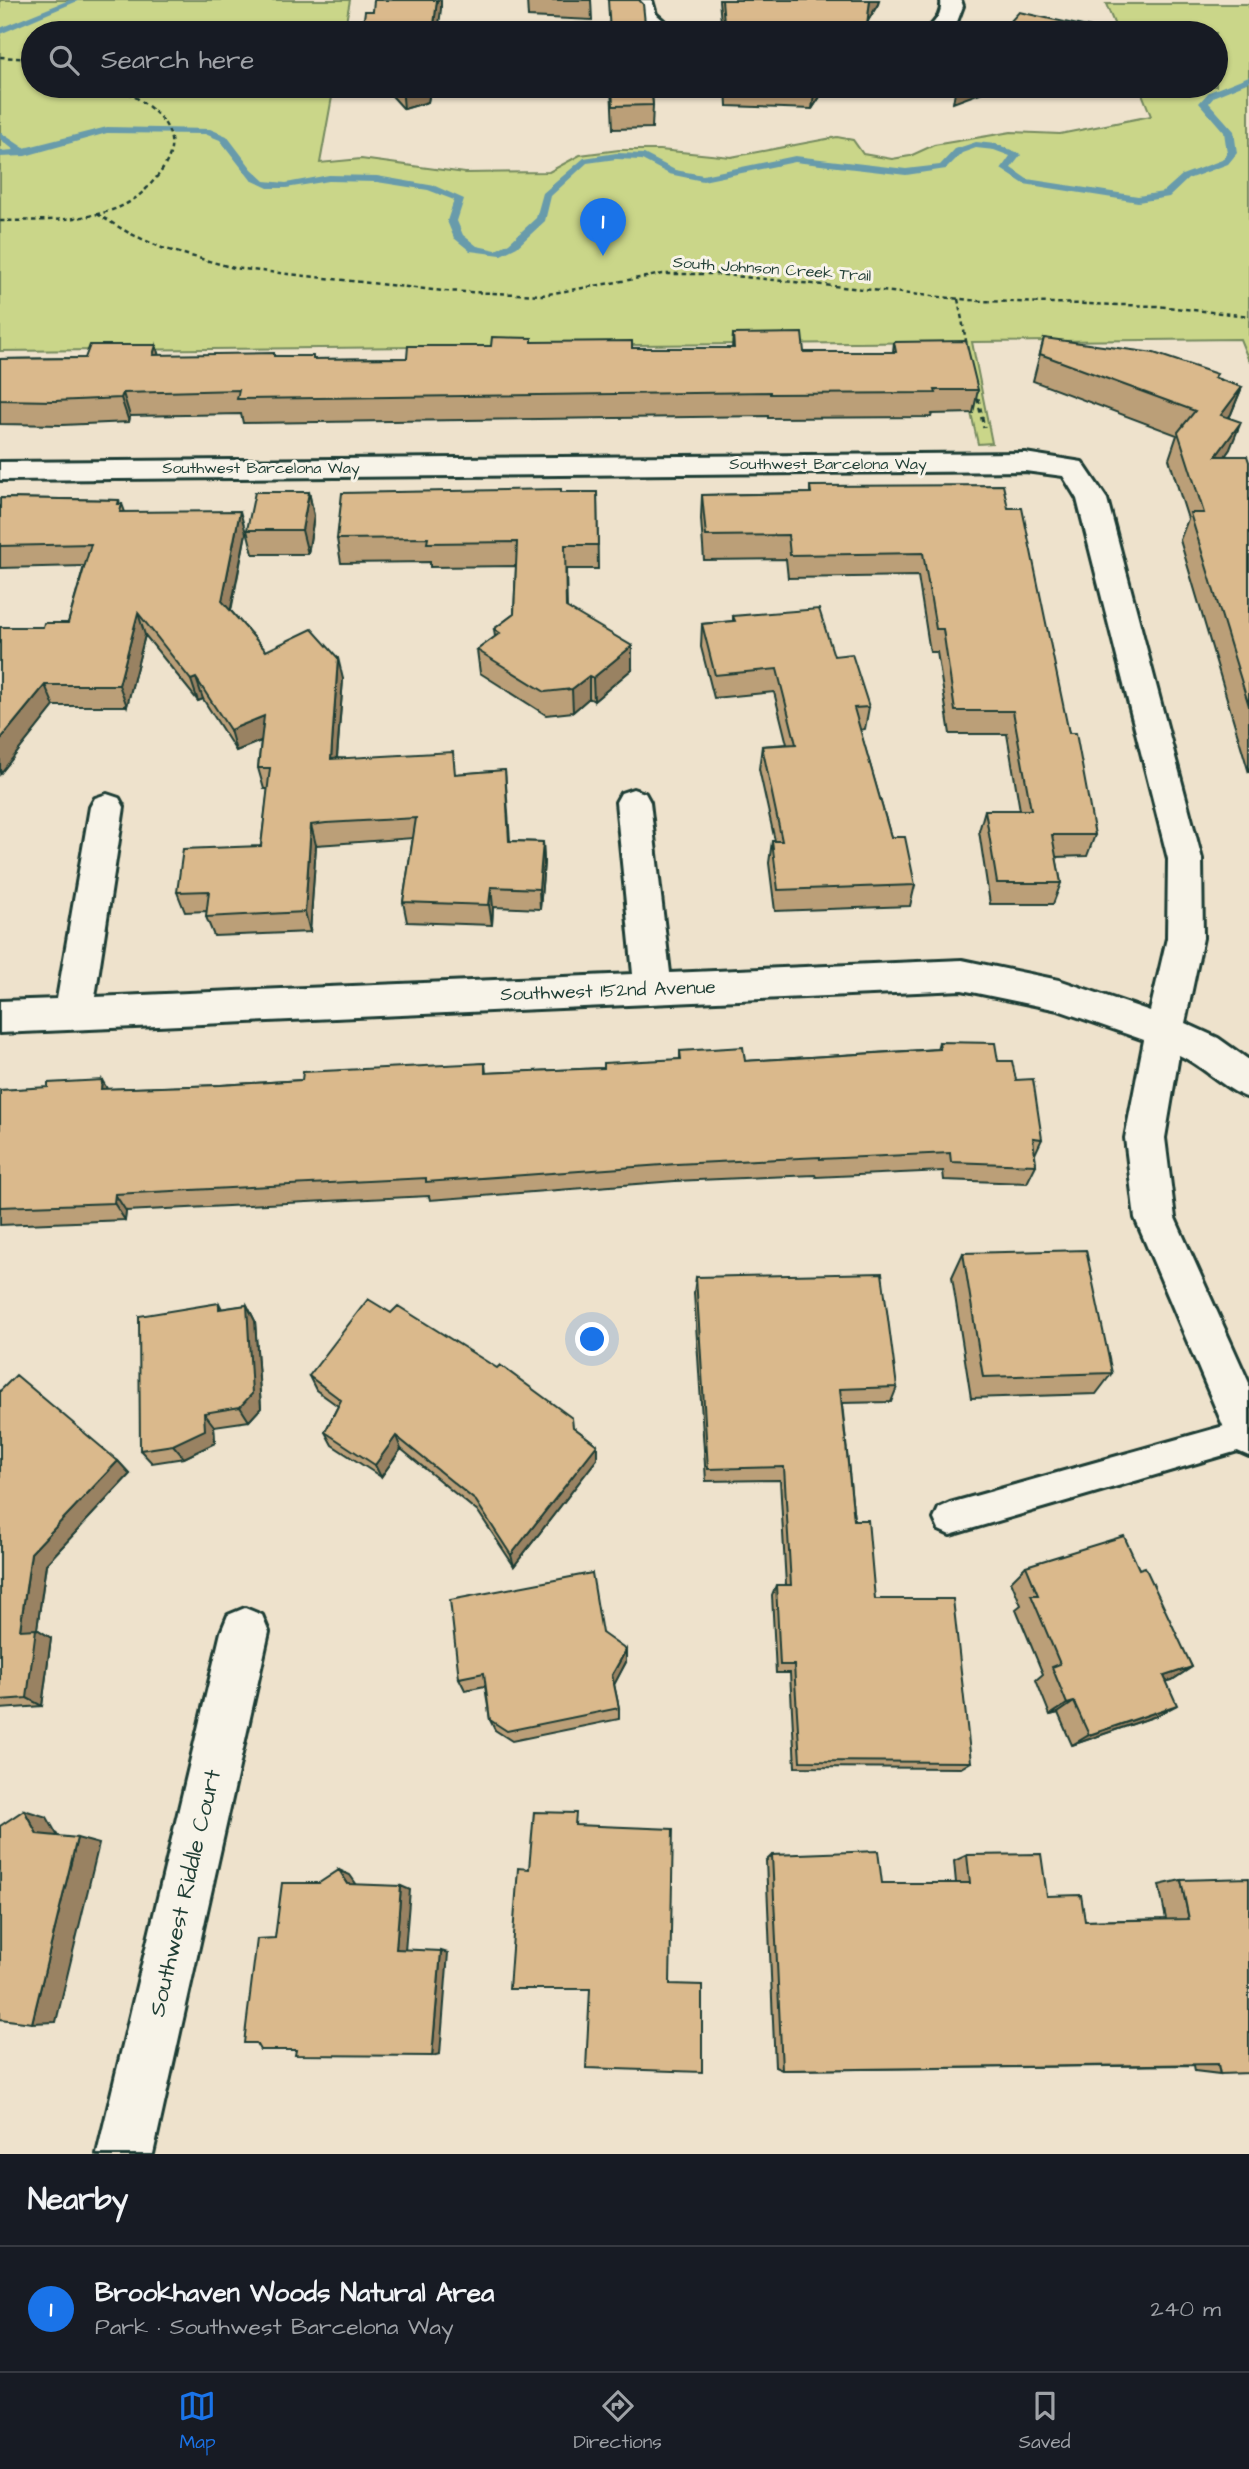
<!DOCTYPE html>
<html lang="en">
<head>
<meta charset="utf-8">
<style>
  :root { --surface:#171b24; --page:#242831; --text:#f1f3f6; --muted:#9ea1a6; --line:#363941; --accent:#1a73e8 }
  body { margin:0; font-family:"Architects Daughter",sans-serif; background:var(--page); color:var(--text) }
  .you { position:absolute; left:593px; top:1340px; width:24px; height:24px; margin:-18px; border:5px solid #fff; border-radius:50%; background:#1a73e8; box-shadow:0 0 0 10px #1a73e833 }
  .badge { display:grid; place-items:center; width:46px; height:46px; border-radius:50%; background:var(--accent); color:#fff; font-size:23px; font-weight:700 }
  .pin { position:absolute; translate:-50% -58px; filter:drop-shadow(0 2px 4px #0008) }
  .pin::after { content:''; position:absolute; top:37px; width:24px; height:21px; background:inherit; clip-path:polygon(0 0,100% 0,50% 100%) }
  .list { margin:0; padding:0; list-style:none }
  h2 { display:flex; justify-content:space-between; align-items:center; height:91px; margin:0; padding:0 28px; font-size:30px }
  h2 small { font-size:23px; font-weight:400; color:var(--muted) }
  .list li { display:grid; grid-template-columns:46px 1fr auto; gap:21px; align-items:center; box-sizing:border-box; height:126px; padding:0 28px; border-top:2px solid var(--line) }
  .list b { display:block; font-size:26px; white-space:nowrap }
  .list p { margin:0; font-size:23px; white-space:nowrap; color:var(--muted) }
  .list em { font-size:23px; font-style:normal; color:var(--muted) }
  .icon { flex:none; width:38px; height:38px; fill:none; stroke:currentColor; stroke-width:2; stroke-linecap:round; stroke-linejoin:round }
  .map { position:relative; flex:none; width:1249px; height:2154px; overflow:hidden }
  .search { position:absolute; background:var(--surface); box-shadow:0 2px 5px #0004; left:21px; right:21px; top:21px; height:77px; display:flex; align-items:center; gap:18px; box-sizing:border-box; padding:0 24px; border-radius:38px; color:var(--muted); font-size:26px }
  .sheet { height:217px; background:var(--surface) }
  nav { display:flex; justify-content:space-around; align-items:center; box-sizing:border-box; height:98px; border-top:2px solid var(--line); background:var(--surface); font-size:19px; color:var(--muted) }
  nav a { display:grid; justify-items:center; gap:4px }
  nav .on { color:var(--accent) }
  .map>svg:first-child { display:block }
  .green { fill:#cad689; stroke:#748a5e; stroke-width:2 }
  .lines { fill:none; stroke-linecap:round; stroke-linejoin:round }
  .stream { fill:#689bab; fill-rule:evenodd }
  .service-casing { stroke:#1f3d34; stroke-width:6 }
  .minor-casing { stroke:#1f3d34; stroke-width:6 }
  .path-far1 { stroke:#1f3d34; stroke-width:2.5; stroke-dasharray:4.5 3.5; stroke-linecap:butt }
  .path { stroke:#1f3d34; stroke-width:3.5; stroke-dasharray:5 4.5; stroke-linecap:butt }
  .service { fill:#f7f3e8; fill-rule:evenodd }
  .minor { fill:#f7f3e8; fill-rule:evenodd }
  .wall { fill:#bb9f78; stroke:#1f3d34; stroke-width:2 }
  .shaded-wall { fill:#998262; stroke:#1f3d34; stroke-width:2 }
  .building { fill:#dab98c; stroke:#1f3d34; stroke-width:2 }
  .labels { text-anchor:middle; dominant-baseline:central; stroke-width:6; stroke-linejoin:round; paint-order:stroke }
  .far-street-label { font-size:16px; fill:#1f3d34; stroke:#f7f3e8 }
  .street-label { font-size:19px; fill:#1f3d34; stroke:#f7f3e8 }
  .near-street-label { font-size:23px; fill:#1f3d34; stroke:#f7f3e8 }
</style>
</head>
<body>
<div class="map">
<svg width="1249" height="2154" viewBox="0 0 1249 2154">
  <rect width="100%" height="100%" fill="#eee2cc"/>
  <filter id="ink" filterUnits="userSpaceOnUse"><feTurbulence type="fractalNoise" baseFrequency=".0143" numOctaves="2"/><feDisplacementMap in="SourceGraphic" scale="14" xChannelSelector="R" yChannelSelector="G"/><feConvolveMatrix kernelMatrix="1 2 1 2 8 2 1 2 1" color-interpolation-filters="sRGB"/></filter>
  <g filter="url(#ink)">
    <path class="green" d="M0,0H350L344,33H33V86H334L320,163L361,159L465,173L549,172L580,155L619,150H660L731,157L837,137L853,140L863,154L892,159L910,156L934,145L1011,132L1060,134L1151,116L1139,86H1216V33H1118L1106,4H1249V361L1240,339L972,342L992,443L978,444L955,342L0,351Z"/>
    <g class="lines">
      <path class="stream" d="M69,0H80L0,34V28Z
        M1249,76V82L1215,96L1209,103L1234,131L1237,153L1228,164L1188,179L1169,197L1138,202L1024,184L1001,169L1010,156L994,150L976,148L962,153L946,169L906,175L795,162L703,181L669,174L642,160L616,159L587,163L551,196L545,221L517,247L501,255L470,251L454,238L447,221L454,200L428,190L377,182L329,181L286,188H268L251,180L220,140L205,134L107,133L25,156L0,157V151L14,150L0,139V132L24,148L107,127L210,129L227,136L252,169L265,181L286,183L329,175L377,176L435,186L464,199L457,221L463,235L477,246L496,250L509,243L536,218L543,193L584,158L616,153L644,154L675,170L703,175L795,156L906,169L940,165L955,149L976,142L996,144L1019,153L1021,155L1011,168L1027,179L1138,196L1163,192L1182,175L1222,160L1227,153L1224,132L1199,103L1209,92Z"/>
      <defs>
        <path id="service" d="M1249,1419L1248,1448L950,1535L939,1530L934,1519L939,1508L950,1503Z"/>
        <path id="minor" d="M632,0H652L656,14L678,33L650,31L636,16Z
          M941,0H961L963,6L954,30L951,33H925C932,23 943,17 941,0Z
          M1025,453L1082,462L1107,499L1202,859L1203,938L1185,1023L1218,1038L1249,1060V1098C1223,1089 1204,1066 1179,1055L1165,1138L1175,1218L1249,1383V1456L1233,1449L1135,1218L1125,1138L1144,1040L1058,1010L962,990L0,1033V1001L57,999L90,807L95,798L107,794L119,798L124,807L95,997L633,974L616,802L621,793L633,789L645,793L650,802L670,973L962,960L1059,980L1150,1011L1167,938L1168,859L1077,499L1063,476L1025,471L0,480V462Z
          M245,1608L262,1615L269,1632L153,2154H97L221,1632L228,1615Z"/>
      </defs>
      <use href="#service" class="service-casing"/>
      <use href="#minor" class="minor-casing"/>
      <path class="path-far1" d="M0,57L33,59
        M170,86L201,93L278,86
        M97,214L129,233L162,248L234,268L443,291L542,295L663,274H715L980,301L1157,306L1249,316
        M0,221C37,220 77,222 112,210C130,204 143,194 155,179C194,135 156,108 117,86
        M958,299L967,346"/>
      <path class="path" d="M976,389L984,428"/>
      <use href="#service" class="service"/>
      <use href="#minor" class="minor"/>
    </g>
    <path class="wall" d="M527,0H591L592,20L528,17Z
      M719,0H879L878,4L868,21L866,33H722Z
      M383,86H431L428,102L404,109Z
      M611,86H651L653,105L652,128L613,129Z
      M726,86H827L812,109L727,106Z
      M733,334L804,352H893L894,342L978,390L973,413L932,414L931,417L768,418V416L243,423L241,414L130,416L129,422L62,425L0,424V359L85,358L158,355L274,356L314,359L407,358L491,346L532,342L632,348H732Z
      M1044,338L1216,378L1242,387L1231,414L1229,418L1230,449L1225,456L1249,462V773L1180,540L1188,519L1169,459L1177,435L1033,381Z
      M810,486L1008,508L1069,733L1095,835L1087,856L1056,857L1061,883L1053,904H990L979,831L985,810H1020L1007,734H950L937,652H930L918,576L788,578L786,559L704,560L701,519L702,495L810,493Z
      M309,492L314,516L308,554H253L247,530Z
      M561,492H597L598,569H566L567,608L632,669L594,701L589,698L573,712L546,715L480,673L477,650L495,637L494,629L514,614L516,566L430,567V562L341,563L337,539Z
      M0,498L119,500L120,504H122L125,512L246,533L231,611L266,651L343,679L337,758L456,774L505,770L510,841L543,842L544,862L540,909L493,907L492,925L407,922L403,902L413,838L331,844L316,845L310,932L214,936L206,917L207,911L185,912L177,892L261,846L268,789H264L258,768L261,741L236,751L203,699L198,701L145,635L127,706H54L0,774V627H43L68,623L84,566L0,568Z
      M733,616L834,656L869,707L865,729L860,730L891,837L915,885L910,906L775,911L769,863L772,841H775L759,769L762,746L787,744L774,692L714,698L701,647L702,624L733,621Z
      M939,1042L998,1061L1016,1080L1042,1139L1035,1154L1036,1165L1027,1183L944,1180L943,1171L816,1177L815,1175L675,1181L430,1200L429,1196L126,1211L125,1220L0,1225V1090L107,1089L221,1085L302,1080L485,1063L486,1073L604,1068L680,1059V1051L745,1061L937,1049Z
      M963,1253L1112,1373L1096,1394L971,1398L952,1277Z
      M696,1277L897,1387L891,1402L842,1403L854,1520L875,1599L971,1762L961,1768L795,1767L790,1673H776L772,1595L776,1585H786L780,1480L706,1481L694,1293Z
      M219,1303L222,1309L247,1305L255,1321L261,1408L249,1421L214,1426L215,1443L184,1458L152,1463L140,1450Z
      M309,1376L573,1427L597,1445V1459L514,1566L479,1513L401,1449L381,1477L332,1445L325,1432L338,1406L316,1390Z
      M0,1391L118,1461L130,1474L46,1564L37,1629L51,1638L42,1706L0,1709Z
      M1026,1566L1139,1569L1192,1667L1172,1680L1166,1681L1156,1716L1072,1745L1058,1713L1050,1715L1036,1680L1043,1674L1016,1609L1021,1605L1011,1581Z
      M602,1633L626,1662L614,1684L619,1708V1719L512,1741L495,1730L490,1720L485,1686L465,1690L459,1678Z
      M772,1855L882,1883H956L954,1861L967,1855L1047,1896L1085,1921L1166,1919L1159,1885L1181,1880L1220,2074L1195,2071L1194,2065L782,2070L775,2067L766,1861Z"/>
    <path class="shaded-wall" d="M437,0H441V9L438,33H433Z
      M870,0H879L878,4L867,22Z
      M854,24L853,33H848Z
      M1096,29L1095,33H1084Z
      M402,86H431L428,102L404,109Z
      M815,86H827L812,109Z
      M956,86H999L953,103Z
      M156,345L162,368L153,355Z
      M1242,387L1231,414L1211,441L1221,415Z
      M123,393L130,416L129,422L121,398Z
      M1241,422L1230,449L1206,483L1216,456Z
      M309,492L314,516L308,554L302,530Z
      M240,511L246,533L228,623L222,601Z
      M138,613L145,635L127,706L119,685Z
      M632,646V669L594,701L593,678Z
      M338,658L343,679L335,780L331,759Z
      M589,676V698L573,712L572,689Z
      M196,678L203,699L198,701L191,680Z
      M45,685L54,706L0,774V740Z
      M264,716L270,737L236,751L230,730Z
      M311,825L316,845L310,932L305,912Z
      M543,842L544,862L540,909L539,889Z
      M491,887L493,907L492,925L489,905Z
      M102,1080L113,1099L101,1089Z
      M115,1194L126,1211L125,1220L114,1203Z
      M247,1305L255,1321L261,1408L249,1421L240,1407Z
      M204,1413L214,1426L215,1443L184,1458L173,1445Z
      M396,1436L401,1449L381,1477L375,1465Z
      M597,1445V1459L514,1566L511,1555Z
      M118,1461L130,1474L46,1564L37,1629L51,1638L42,1706L27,1698L20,1630L31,1553Z
      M626,1650V1662L613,1687L612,1675Z
      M1192,1667L1172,1680L1144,1688L1164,1676Z
      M1074,1702L1058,1713L1050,1715L1067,1704Z
      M1177,1705L1156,1716L1072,1745L1089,1735Z
      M24,1810L47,1817L60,1840L37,1834Z
      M77,1838L99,1844L56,2022L32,2023Z
      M339,1870L350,1875L359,1888L348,1884Z
      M401,1886L410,1890L405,1951L396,1949Z
      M441,1951L448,1953L440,2054L432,2056Z"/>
    <path class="building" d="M374,0H437L433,33H362L365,11H373Z
      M608,0H639L643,4L646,33H610Z
      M722,0H870L866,33H856L854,24L848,33H725Z
      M1019,12L1096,29L1084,33H1000Z
      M612,86H651L653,105L613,106Z
      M802,333L804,352H896L894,342L966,341L978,390H935L936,393L770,394V392L237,399L239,390L123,393L121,398L54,401L0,400V359L85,358L90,345H156L153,355L274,353V356H313V359L407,358L408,346H491L492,337L532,338V342L632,341V348H734L733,334Z
      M1044,338L1154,353L1217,374L1214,378L1242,387L1221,415L1241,422L1216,456H1247L1249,462V706L1190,513H1204L1178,432L1195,411L1040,354Z
      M1003,485L1008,508H1022L1069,733H1076L1095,835H1052L1061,883H997L985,810H1031L1013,711H955L943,629H936L923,553L790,555L788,535L706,536L702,495L811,493L810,486Z
      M561,489V492H597L598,545H565L566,607L632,646L593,678L589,676L572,689L545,692L477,650L500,633L494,629L514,614L517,542L427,543L428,538L337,539L342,493Z
      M255,492H309L302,530H247Z
      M0,498L119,500L118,504H122L120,512L240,511L222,601L266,651L312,629L338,658L331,759L453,752L455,774L505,770L509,841L543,842L539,889L491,887L489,905L403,902L416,818L326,823L311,825L305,912L206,917L209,891L177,892L183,849L261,846L270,768H258L264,716L230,730L196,678L191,680L138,613L119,685H45L0,740V627H43L44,623H68L91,544L0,546Z
      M819,609L834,656L852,654L869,707L854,708L891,837H905L915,885L778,890L772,841H782L762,746L796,744L777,669L715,675L702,624L735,621L733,616Z
      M939,1042L995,1043L998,1061H1012L1016,1080L1033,1079L1042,1139L1033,1138L1036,1165L951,1162L950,1153L820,1159V1157L676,1164L426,1182V1178L115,1194L114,1203L0,1207V1090L48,1087V1083L102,1080L101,1089L221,1085L302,1080L303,1072L485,1063V1073L604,1068V1063L681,1059L680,1051L743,1047L745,1061L940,1049Z
      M1086,1250L1112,1373L983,1377L963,1253Z
      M882,1273L897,1387L840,1389L854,1520H868L875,1599H953L971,1762L800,1761L794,1665H780L776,1585H791L784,1467L708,1469L696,1277Z
      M368,1299L391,1313L398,1306L497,1368L500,1365L572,1418L573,1427L597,1445L511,1555L476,1501L396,1436L375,1465L325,1432L341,1400L309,1376Z
      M219,1303V1309L247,1305L252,1394L240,1407L204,1413L205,1430L173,1445L140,1450L139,1316Z
      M16,1375L118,1461L31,1553L20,1630L36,1629L27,1698L0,1700V1391Z
      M1124,1536L1139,1569L1145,1567L1192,1667L1164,1676L1177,1705L1089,1735L1074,1702L1067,1704L1052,1667L1060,1664L1031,1595H1038L1026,1566Z
      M592,1573L602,1633L626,1650L612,1675L619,1708L507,1731L490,1720L484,1673L459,1678L450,1600Z
      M24,1810L37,1834L77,1838L32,2023L0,2019V1826Z
      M534,1812L576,1813L575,1825L673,1829L670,1984L702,1985V2072L586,2068L590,1989H509L518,1868L529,1869Z
      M878,1851L882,1883H970L967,1855L1041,1854L1047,1896L1081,1895L1085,1921L1189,1919L1181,1880L1249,1878V2073L1220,2074L1218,2064L782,2070L772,1855Z
      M339,1870L348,1884L401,1886L396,1949L441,1951L432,2056L295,2055L296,2050H260L256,2043H244L257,1939L275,1938L282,1883H319Z"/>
  </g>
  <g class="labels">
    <g class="far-street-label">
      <text transform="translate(772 269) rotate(4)">South Johnson Creek Trail</text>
      <text x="828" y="464">Southwest Barcelona Way</text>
      <text x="261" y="468">Southwest Barcelona Way</text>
    </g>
    <g class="street-label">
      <text transform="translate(608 991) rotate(-2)">Southwest 152nd Avenue</text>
    </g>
    <g class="near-street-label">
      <text transform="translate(185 1893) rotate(-77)">Southwest Riddle Court</text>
    </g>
  </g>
</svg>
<div class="you"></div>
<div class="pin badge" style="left:603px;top:256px">1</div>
<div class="search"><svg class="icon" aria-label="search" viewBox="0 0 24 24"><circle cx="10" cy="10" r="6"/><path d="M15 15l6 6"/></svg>Search here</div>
</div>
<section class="sheet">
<h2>Nearby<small></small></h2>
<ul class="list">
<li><span class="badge">1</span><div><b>Brookhaven Woods Natural Area</b><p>Park · Southwest Barcelona Way</p></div><em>240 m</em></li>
</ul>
</section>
<nav>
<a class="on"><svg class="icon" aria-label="map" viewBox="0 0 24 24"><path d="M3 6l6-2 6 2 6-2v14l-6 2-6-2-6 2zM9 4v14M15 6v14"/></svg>Map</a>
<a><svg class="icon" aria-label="directions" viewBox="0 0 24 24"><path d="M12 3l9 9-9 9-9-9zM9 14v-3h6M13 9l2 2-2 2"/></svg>Directions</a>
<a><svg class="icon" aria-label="saved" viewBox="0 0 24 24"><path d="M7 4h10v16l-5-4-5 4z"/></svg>Saved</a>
</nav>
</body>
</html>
